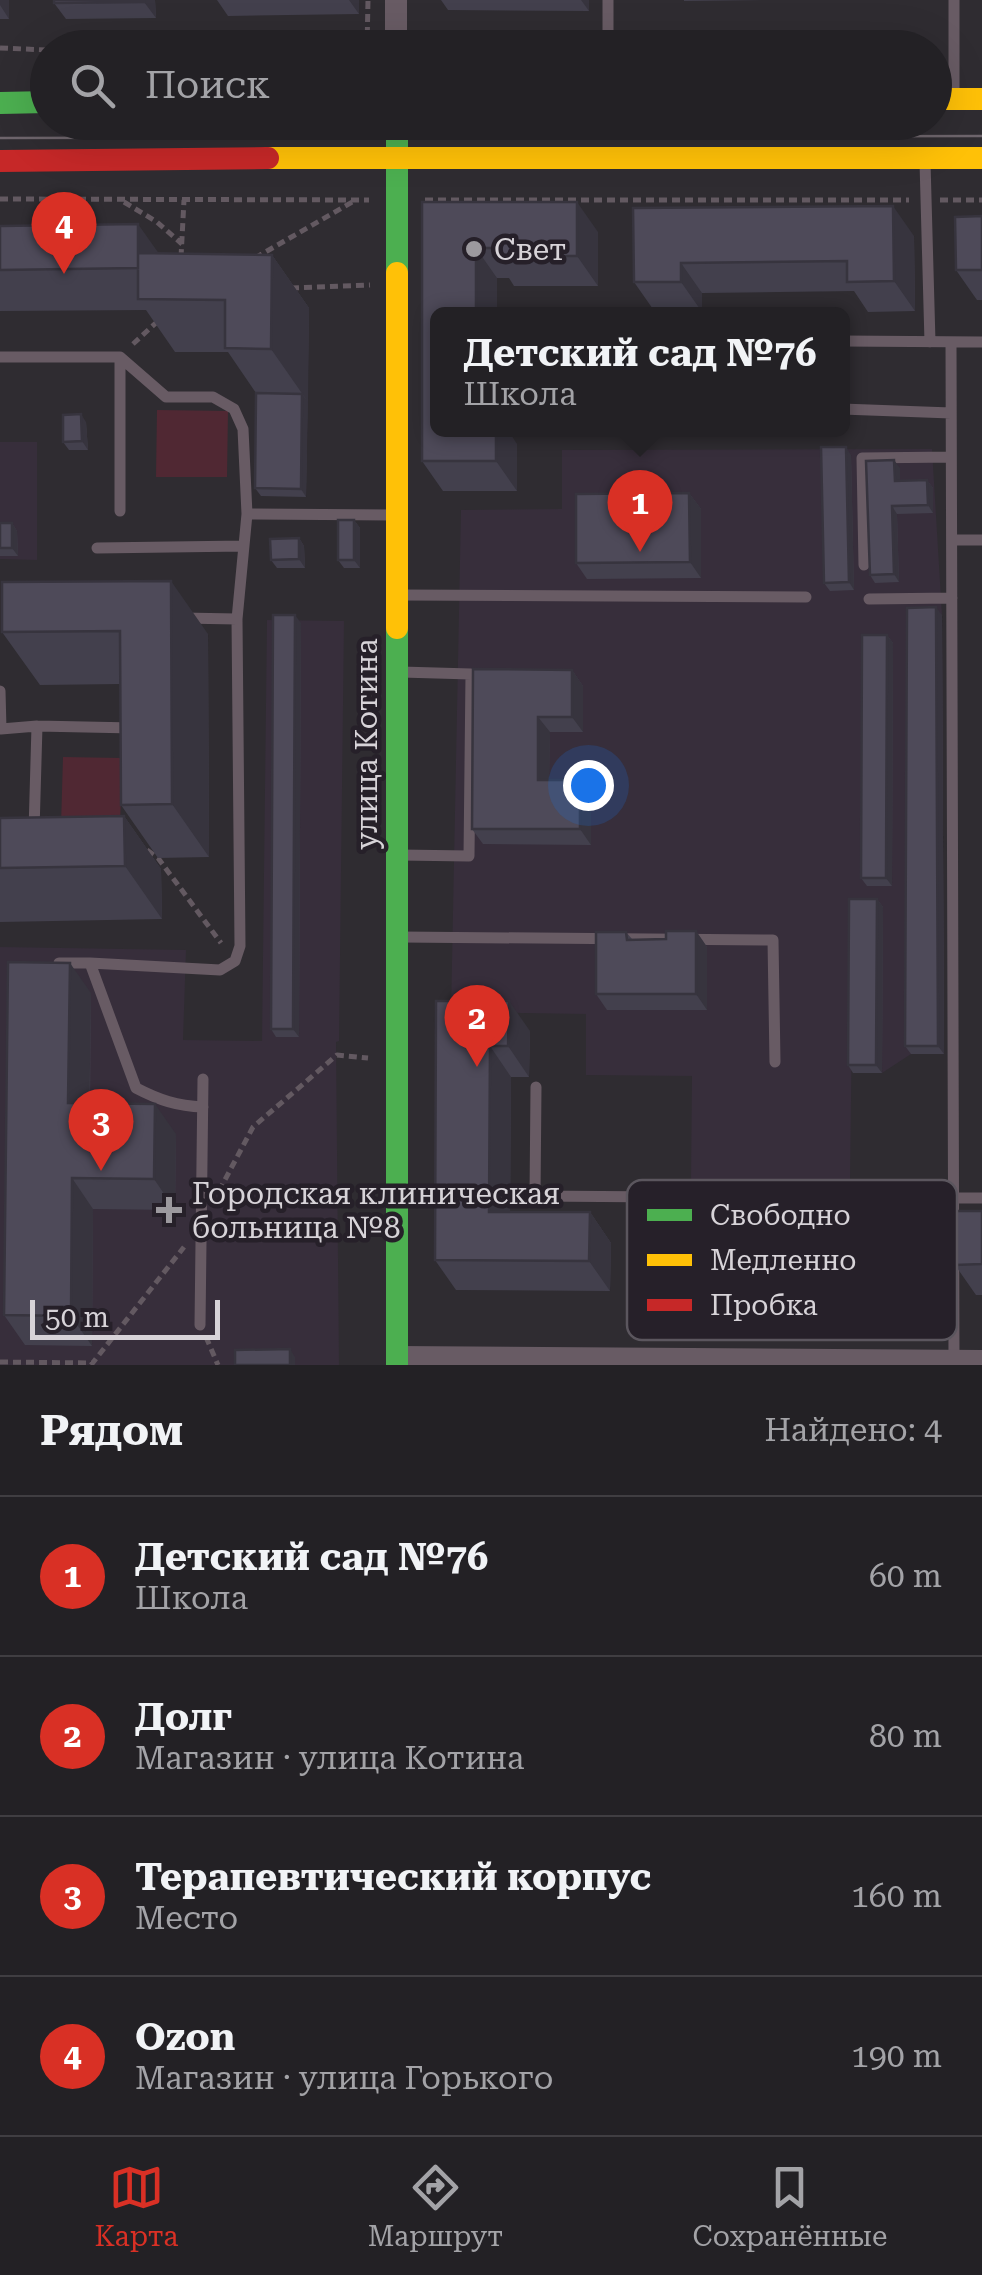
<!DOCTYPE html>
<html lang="ru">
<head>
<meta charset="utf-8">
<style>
  :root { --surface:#232125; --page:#2b292d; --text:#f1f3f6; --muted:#a3a3a7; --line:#403e42; --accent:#d93025 }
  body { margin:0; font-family:"Roboto Serif",serif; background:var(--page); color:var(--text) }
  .scale { position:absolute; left:30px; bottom:25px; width:190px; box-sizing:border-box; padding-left:10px; border:5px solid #d7d3d8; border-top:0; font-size:28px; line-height:35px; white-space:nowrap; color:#d7d3d8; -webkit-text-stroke:8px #262029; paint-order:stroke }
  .you { position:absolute; left:588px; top:785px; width:35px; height:35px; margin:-25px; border:8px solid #fff; border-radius:50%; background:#1a73e8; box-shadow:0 0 0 15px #1a73e833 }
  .badge { display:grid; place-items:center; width:65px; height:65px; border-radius:50%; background:var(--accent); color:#fff; font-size:32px; font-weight:700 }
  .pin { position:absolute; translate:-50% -82px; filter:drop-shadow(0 2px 5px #0008) }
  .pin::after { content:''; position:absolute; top:52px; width:35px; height:30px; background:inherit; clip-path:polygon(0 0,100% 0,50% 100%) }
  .popup { position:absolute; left:430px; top:307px; width:420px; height:130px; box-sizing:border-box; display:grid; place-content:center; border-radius:15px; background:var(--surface); filter:drop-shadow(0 2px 8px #0005); font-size:32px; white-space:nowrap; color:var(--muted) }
  .popup b { font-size:38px; color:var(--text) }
  .popup::after { content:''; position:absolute; left:50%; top:100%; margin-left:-20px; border:20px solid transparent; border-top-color:var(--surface) }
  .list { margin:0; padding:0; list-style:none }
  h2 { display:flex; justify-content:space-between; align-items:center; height:130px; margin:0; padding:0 40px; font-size:42px }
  h2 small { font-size:32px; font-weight:400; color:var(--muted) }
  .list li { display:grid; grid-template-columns:65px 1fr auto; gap:30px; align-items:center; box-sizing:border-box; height:160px; padding:0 40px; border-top:2px solid var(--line) }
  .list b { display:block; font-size:38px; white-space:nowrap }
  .list p { margin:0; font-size:32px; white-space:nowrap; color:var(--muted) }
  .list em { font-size:32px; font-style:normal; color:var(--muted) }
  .icon { flex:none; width:55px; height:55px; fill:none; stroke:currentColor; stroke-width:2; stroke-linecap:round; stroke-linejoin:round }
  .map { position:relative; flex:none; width:982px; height:1365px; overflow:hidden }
  .search { position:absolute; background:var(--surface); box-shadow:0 10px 40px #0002; left:30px; right:30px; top:30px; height:110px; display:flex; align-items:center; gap:25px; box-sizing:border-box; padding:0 35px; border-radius:55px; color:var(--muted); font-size:38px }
  .sheet { height:770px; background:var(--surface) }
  nav { display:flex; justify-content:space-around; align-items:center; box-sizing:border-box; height:140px; border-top:2px solid var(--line); background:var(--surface); font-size:28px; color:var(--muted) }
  nav a { display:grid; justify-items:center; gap:5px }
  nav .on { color:var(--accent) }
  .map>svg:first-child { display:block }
  .built { fill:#372e3b }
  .green { fill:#502833 }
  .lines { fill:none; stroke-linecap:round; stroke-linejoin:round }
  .path { stroke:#635961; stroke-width:5; stroke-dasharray:8 5; stroke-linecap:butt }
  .lane { stroke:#685b64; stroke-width:11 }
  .street { stroke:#685b64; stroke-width:22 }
  .fast { stroke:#4caf50; stroke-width:22 }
  .slow { stroke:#ffc107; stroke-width:22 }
  .jam { stroke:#c62828; stroke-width:22 }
  .tram { stroke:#6e656c; stroke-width:2.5 }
  .wall { fill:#43404d }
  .shaded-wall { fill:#37343e }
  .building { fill:#4e4a59; stroke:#37343e; stroke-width:2.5 }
  .poi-dot { fill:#9c999e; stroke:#262029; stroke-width:4 }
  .labels { text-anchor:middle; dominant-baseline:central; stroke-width:9; stroke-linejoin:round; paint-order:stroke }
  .poi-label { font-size:30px; fill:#d7d3d8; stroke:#262029; text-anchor:start }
  .street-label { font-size:30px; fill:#d7d3d8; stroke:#262029 }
  .key { fill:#262029; stroke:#5b565e; stroke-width:2.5 }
  .key-label { font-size:28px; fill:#d7d3d8 }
</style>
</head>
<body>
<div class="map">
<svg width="982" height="1365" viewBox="0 0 982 1365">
  <rect width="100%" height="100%" fill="#2f2c31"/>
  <path class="built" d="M0,442H37V560L0,559Z
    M932,449L942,615L944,1054H911L882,1073H853L852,1020L850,1182L691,1180L692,1076L586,1075V1014L451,1012L461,510L562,509V450Z
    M267,620L344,621L339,1041L336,1042L339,1365H0V947L186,950L183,1040L262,1041Z"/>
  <path class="green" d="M157,410L228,411L227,477H156Z
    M63,757L122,758L120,827L61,826Z"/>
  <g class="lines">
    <path class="path" d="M0,48L48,50
      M367,48L368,0
      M0,199L369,200
      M425,200H909
      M940,200H982
      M124,202L157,222L182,244
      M181,257L184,200
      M255,258L354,201
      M291,288L370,285
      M133,344L158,321
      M147,850L158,858L221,943
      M219,1191L253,1127L337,1055L368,1058
      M206,1337L218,1365
      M0,1362L92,1363
      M91,1365L184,1247"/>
    <path class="lane" d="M608,48V0
      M954,96V0
      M925,162L930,342
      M842,341L982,342
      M951,342L954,1361
      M0,357H120L166,397H213L234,409L243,429L247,514L392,515
      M120,357V511
      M842,409L951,413
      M952,540H982
      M97,548L244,546
      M864,565L862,458L951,457
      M401,595L806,597
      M869,599L952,598
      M182,618L237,619
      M0,691L1,729L37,726L134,728
      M34,831L37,726
      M400,855L469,856L471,674L401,672
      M401,937L773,940L775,1062
      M59,963H90L136,1088C159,1100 177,1106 203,1107
      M90,963L220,970L235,961L240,946L237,619L247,514
      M536,1087L535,1196L667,1197
      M695,1197L872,1198
      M905,1198H982
      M200,1325L203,1079"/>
    <path class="street" d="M396,0V48
      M397,1357L982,1361"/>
    <path class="fast" d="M0,103L48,102
      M397,122V273
      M397,628V1365"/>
    <path class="slow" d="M934,99H982
      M268,158H982
      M397,273V628"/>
    <path class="jam" d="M0,161L268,158"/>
    <path class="tram" d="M0,138L982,136"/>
  </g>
  <path class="wall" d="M0,0H9V19H0Z
    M155,0L156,18L66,19L54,3Z
    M217,0H359V14L228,16Z
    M441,0H589V11L448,10Z
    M684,0H768L684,1Z
    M422,202L598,232V286H514L509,278H497L438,430L517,444V491H443L422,461Z
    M633,208L914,236L915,311L868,312L854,291L702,293V312H655L634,282Z
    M982,216V300H977L956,270Z
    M0,226L158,253L272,255L309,308L306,497L261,496L255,488L256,393L228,352H175L146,310L0,311Z
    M86,422L88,450H69L63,442Z
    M851,455L854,590L830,591L824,583Z
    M900,468V481L927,480L933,488V513L897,514L899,582L875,583L870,575Z
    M689,493L701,509V578L587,579L576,563Z
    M354,520L360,528V568H344L338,560Z
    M0,523H12L17,531L18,556H0Z
    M299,538L304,546L305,568H277L271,560Z
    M2,582L208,634L209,857L158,858L121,805L120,684L40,685L2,632Z
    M942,615L944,1054H911L905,1046Z
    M301,623L299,1037H276L271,1029Z
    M887,635L893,643L892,886H867L861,878Z
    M473,669L572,670L583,686V732H550L549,780L591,796V845L483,844L472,829Z
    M124,816L161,869L162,919L0,922V818Z
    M877,899L883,907L882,1073H853L848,1065Z
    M696,931L707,947V1010H607L596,994L626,932L632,939H666Z
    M91,993L90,1103L176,1134L175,1210L93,1209L92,1346L25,1345L4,1315Z
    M436,1001L530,1031L529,1077H511L510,1212H590L611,1243L610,1291L456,1290L435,1260Z
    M697,1183L715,1210L928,1214V1292L674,1291L653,1261Z
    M982,1211V1295H976L955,1265Z"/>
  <path class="shaded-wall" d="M0,0H9V19L0,5Z
    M144,0H155L156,18L144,2Z
    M349,0H359V14Z
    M581,0H589V11Z
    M577,202L598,232V286L577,256Z
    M893,206L914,236L915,311L894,281Z
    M138,224L167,265L138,268Z
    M476,248L497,278V314H476Z
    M272,255L309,308L308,402L271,349Z
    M681,263L702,293V312L681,282Z
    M302,394L308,402L306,497L301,489Z
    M81,414L86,422L88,450L82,441Z
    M487,430H508L517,444V491L496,461Z
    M846,447L851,455L854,590L849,582Z
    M894,460L900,468V489L895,481Z
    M927,480L933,488V513L928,505Z
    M689,493L701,509V578L690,562Z
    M892,506L897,514L899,582L894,574Z
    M354,520L360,528V568L354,560Z
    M12,523L17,531L18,556L12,548Z
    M299,538L304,546L305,568L299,559Z
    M171,581L208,634L209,857L172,804Z
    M936,607L942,615L944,1054L938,1046Z
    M295,615L301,623L299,1037L293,1029Z
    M887,635L893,643L892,886L886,878Z
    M572,670L583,686V732L572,717Z
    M538,717L550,732L549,796L538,780Z
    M580,780L591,796V845L580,829Z
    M124,816L161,869L162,919L125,866Z
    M877,899L883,907L882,1073L876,1065Z
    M696,931L707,947V1010L696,994Z
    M70,963L91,993L89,1133L68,1103Z
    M509,1001L530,1031L529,1077L508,1046Z
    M490,1046L511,1077L510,1242L489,1212Z
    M155,1104L176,1134L175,1210L154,1179Z
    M72,1178L93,1209L92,1346L71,1316Z
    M697,1183L718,1213L696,1210Z
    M907,1184L928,1214V1292L907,1262Z
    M590,1212L611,1243L610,1291L589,1261Z
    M290,1349L295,1357V1365H290Z"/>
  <path class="building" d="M54,0H144V2L54,3Z
    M422,202H577V256H493V248H476V314H438V430H496V461H422Z
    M893,206L894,281L847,282V261L681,263V282H634L633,208Z
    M982,216V270H956L955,217Z
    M138,224V268L0,270V226Z
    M138,253L272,255L271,349L225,348V300L138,299Z
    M256,393L302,394L301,489L255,488Z
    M81,414L82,441L63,442V415Z
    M821,447H846L849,582L824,583Z
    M894,460L895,481L927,480L928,505L892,506L894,574L870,575L866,461Z
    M689,493L690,562L576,563V494Z
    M338,520H354V560H338Z
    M0,523H12V548H0Z
    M299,538V559L271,560L270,539Z
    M171,581L172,804L121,805L120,631L2,632V582Z
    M936,607L938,1046H905L907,608Z
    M273,615H295L293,1029H271Z
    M862,635H887L886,878H861Z
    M473,669L572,670V717H538V780H580V829H472Z
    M124,816L125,866L0,868V818Z
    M849,899H877L876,1065H848Z
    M666,931H696V994H596V932H626L627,940L666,939Z
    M8,962L70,963L68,1103L155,1104L154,1179L72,1178L71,1316L4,1315Z
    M436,1001H509L508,1046H490L489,1212H590L589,1261L435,1260Z
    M653,1183H697L696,1210H861V1184H907V1262L653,1261Z
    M955,1211H982V1264L955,1265Z
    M290,1349V1365H235V1350Z"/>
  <g class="poi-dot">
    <circle cx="474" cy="249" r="10"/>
    <path d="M164 1195h10v10h10v10h-10v10h-10v-10h-10v-10h10z"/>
  </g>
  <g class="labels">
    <g class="poi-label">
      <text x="494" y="249">Свет</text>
      <text x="192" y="1193">Городская клиническая<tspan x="192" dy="34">больница №8</tspan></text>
    </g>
    <g class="street-label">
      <text transform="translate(366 744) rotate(-90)">улица Котина</text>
    </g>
  </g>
  <rect x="627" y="1180" width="330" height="160" rx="15" class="key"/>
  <rect x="647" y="1209" width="45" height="12" fill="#4caf50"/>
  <rect x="647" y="1254" width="45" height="12" fill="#ffc107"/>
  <rect x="647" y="1299" width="45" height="12" fill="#c62828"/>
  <g class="key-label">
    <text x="710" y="1225">Свободно</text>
    <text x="710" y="1270">Медленно</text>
    <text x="710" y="1315">Пробка</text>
  </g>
</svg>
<div class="scale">50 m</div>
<div class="you"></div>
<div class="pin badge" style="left:640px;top:552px">1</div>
<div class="popup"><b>Детский сад №76</b>Школа</div>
<div class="pin badge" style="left:477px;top:1067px">2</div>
<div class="pin badge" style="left:101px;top:1171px">3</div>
<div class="pin badge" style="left:64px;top:274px">4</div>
<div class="search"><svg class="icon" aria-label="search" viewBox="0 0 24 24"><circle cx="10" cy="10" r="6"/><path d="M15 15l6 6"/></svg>Поиск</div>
</div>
<section class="sheet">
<h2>Рядом<small>Найдено: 4</small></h2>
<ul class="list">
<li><span class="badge">1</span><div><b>Детский сад №76</b><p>Школа</p></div><em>60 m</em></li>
<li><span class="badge">2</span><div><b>Долг</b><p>Магазин · улица Котина</p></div><em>80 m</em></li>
<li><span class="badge">3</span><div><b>Терапевтический корпус</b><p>Место</p></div><em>160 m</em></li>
<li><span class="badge">4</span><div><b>Ozon</b><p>Магазин · улица Горького</p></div><em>190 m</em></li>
</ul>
</section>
<nav>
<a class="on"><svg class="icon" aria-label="map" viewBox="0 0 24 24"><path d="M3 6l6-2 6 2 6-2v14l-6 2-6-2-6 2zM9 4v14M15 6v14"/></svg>Карта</a>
<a><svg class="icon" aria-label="directions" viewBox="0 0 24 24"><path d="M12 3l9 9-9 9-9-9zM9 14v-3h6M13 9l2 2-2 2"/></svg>Маршрут</a>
<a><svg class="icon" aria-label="saved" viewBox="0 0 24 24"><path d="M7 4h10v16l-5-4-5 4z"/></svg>Сохранённые</a>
</nav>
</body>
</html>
